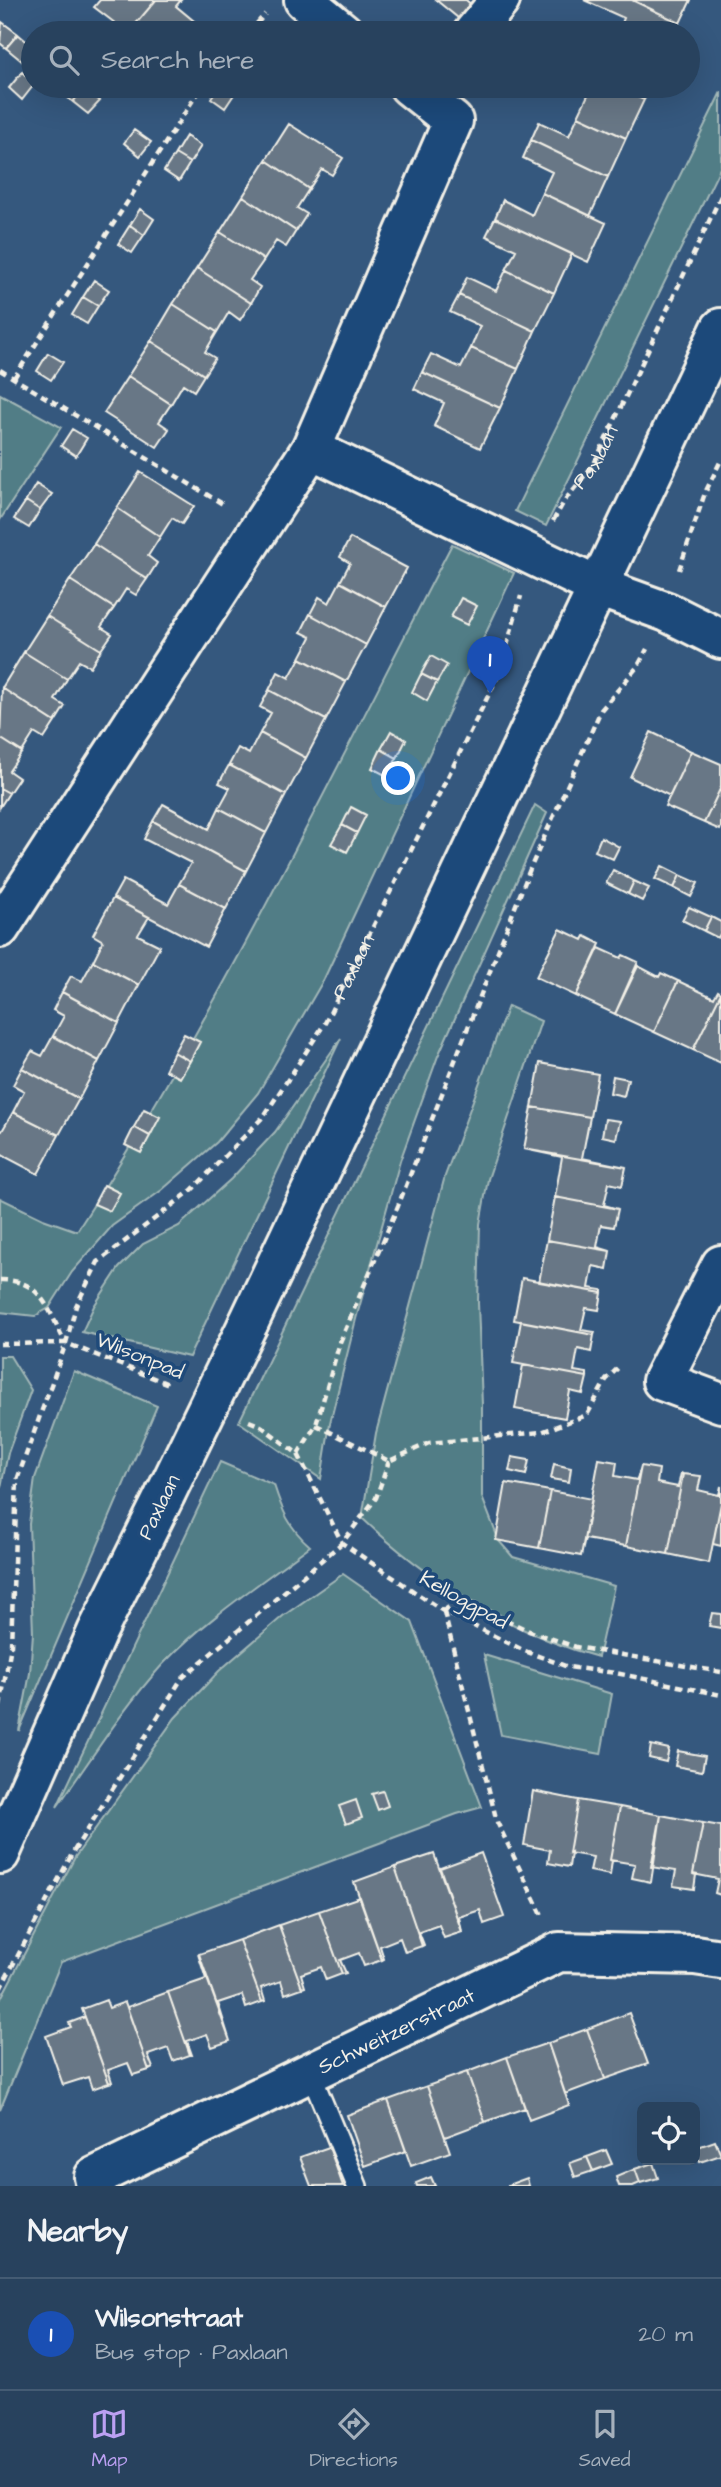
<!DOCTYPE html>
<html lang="en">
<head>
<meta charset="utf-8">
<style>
  :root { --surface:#28425e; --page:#304964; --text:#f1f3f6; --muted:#a5b0bc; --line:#445b73; --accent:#bca0f2 }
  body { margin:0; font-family:"Architects Daughter",sans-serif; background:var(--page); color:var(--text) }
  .controls { position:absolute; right:21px; bottom:21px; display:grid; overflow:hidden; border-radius:10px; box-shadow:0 7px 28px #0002 }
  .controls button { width:63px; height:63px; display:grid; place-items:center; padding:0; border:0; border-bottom:2px solid var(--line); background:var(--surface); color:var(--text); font:35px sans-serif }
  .you { position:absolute; left:399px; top:779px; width:24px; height:24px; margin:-18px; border:5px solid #fff; border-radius:50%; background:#1a73e8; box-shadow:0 0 0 10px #1a73e833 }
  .badge { display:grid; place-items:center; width:46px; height:46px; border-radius:50%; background:var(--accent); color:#fff; font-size:23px; font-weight:700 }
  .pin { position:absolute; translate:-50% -58px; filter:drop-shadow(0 2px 4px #0008) }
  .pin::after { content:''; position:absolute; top:37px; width:24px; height:21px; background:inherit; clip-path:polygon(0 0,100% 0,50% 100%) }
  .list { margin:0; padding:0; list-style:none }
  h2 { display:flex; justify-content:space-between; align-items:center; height:91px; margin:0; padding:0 28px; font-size:30px }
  h2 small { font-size:23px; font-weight:400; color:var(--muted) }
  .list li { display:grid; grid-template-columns:46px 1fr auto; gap:21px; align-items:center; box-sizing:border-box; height:112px; padding:0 28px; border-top:2px solid var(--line) }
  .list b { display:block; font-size:26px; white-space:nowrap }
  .list p { margin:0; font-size:23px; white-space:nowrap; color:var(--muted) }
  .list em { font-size:23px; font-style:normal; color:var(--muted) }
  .icon { flex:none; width:38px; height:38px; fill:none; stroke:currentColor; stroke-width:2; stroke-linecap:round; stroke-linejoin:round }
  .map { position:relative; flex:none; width:721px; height:2186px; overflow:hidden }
  .search { position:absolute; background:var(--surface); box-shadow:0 7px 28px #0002; left:21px; right:21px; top:21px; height:77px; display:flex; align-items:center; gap:18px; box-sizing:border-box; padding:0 24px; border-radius:38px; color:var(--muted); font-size:26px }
  .sheet { height:203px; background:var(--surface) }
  nav { display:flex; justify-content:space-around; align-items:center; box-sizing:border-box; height:98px; border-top:2px solid var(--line); background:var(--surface); font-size:19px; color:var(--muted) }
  nav a { display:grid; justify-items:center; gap:4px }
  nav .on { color:var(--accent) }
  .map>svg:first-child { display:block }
  .green { fill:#517d86; stroke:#a2b7b7; stroke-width:2 }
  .building { fill:#677786; stroke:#f4f1e8; stroke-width:2 }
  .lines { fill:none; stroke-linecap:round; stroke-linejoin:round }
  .service-casing { stroke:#f4f1e8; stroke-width:24 }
  .minor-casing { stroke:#f4f1e8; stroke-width:44 }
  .tertiary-casing { stroke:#f4f1e8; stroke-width:44 }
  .path { stroke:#f4f1e8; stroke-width:4.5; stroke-dasharray:7 5; stroke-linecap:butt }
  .service { stroke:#1f4a7a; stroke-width:19 }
  .minor { stroke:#1f4a7a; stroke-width:38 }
  .tertiary { stroke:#1f4a7a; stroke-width:38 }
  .tertiary-bridge-casing { stroke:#f4f1e8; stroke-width:44; stroke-linecap:butt }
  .tertiary-bridge { stroke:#1f4a7a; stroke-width:38 }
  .labels { text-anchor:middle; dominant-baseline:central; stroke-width:7; stroke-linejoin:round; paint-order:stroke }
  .street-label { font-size:21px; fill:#f4f1e8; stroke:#1f4a7a }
</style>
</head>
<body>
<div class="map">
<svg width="721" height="2186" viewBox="0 0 721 2186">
  <rect width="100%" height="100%" fill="#35587e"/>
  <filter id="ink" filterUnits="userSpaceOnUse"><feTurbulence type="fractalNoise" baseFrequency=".0143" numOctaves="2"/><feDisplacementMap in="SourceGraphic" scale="14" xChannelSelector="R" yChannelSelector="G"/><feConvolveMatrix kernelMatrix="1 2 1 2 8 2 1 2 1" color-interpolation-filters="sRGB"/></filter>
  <g filter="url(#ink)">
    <path class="green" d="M721,92V166L546,526L515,511Z
      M0,394L61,427L0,520Z
      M452,544L514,573L324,979L258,1093L217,1142L162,1190L112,1226L72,1272L49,1308L35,1316L0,1312V1198L43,1219L77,1231C218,1013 333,774 452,544Z
      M535,805L547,813L438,1056L400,1161L356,1319L330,1423L321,1479L239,1422Z
      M508,1006L541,1021L488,1179L480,1224L478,1303L482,1405V1497L499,1541L513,1557L614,1586L598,1657C512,1634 426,1579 362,1518L376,1433L445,1176Z
      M341,1038L189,1357L82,1332L94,1306L119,1268L143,1244L179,1226L231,1179L275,1132Z
      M0,1356H10L31,1390L8,1453L0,1492Z
      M74,1371L157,1406L19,1731L30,1673L33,1633L29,1524L35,1478Z
      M220,1462L274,1485C282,1510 289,1528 310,1546C261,1583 206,1619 163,1664C123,1708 91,1759 57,1807Z
      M343,1574L412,1622L482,1807L457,1814L61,1962L0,2110V2000L75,1857L175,1718L219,1671L283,1616Z
      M484,1655L612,1694L601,1754L501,1735Z"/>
    <path class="building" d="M100,0H156L128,33L94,7Z
      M156,0H181L176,6L194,21L184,33H128Z
      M436,0H466L475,8L463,22Z
      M584,0H632L680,23L676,33H618L624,18Z
      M632,0H691L680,23Z
      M194,21L209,33H184Z
      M2,22L18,34L6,48L0,43Z
      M18,34L33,47L23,62L6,48Z
      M22,72L33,82V86L22,100L9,88Z
      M58,86H81L84,88L73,102L56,88Z
      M219,86H229L237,90L225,108L211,98Z
      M568,86H614L644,100L626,138L578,116L588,95Z
      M614,86H651L644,100Z
      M84,88L100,101L88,114L73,102Z
      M578,116L626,138L608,177L531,140L539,122L569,136Z
      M289,124L343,158L332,175L322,169L309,189L266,160Z
      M134,130L151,142L140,156L124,143Z
      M186,136L201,146L190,163L175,154Z
      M531,140L608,177L590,216L542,193L552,172L523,158Z
      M175,154L190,163L179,181L164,171Z
      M266,160L309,189L297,208L307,214L296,231L243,196Z
      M542,193L606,223L588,262L495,218L503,200L532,215Z
      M243,196L296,231L286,247L276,241L264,260L220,232Z
      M140,209L154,219L144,235L130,225Z
      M495,218L572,254L554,293L506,270L516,250L486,236Z
      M130,225L144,235L132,253L118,244Z
      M220,232L264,260L250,280L260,287L251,303L197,268Z
      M197,268L251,303L240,320L229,312L217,332L173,304Z
      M506,270L554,293L535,331L459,295L467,277L496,291Z
      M94,280L109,290L98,306L83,297Z
      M459,295L535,331L518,369L471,348L480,326L450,312Z
      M83,297L98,306L87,324L72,315Z
      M173,304L217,332L205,352L215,358L204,375L151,341Z
      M151,341L204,375L194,391L183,384L171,404L128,376Z
      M471,348L518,369L500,408L422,372L431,354L461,368Z
      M48,353L63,362L51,380L37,371Z
      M422,372L500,408L480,448L434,426L444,403L414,389Z
      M128,376L171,404L159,422L169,429L157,447L104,413Z
      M72,429L87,438L76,456L61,446Z
      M140,472L194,506L182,524L172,518L160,537L117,508Z
      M36,484L52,494L40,510L26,501Z
      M26,501L40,510L29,528L14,519Z
      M117,508L160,537L148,556L157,563L147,579L94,544Z
      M350,538L407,568L386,607L340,582L350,563L340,557Z
      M94,544L147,579L136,595L126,589L114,608L70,580Z
      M70,580L114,608L101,627L112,634L101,650L47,616Z
      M340,582L386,607L366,645L310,614L319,597L329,603Z
      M461,598L477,606L467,625L451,617Z
      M310,614L366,645L346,682L300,658L311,637L301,632Z
      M47,616L101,650L90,667L79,661L67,679L24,652Z
      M24,652L67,679L55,700L65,706L55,722L2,688Z
      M431,656L447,665L437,682L421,674Z
      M300,658L346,682L326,720L269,690L278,672L289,678Z
      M421,674L437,682L427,701L412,692Z
      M2,688L55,722L44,739L34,733L22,752L0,738Z
      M269,690L326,720L306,758L260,733L271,713L260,707Z
      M391,731L406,740L397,758L381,749Z
      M651,732L691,751L670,796L630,777Z
      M260,733L306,758L286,795L229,765L238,748L249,754Z
      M0,738L22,752L9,771L19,778L9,793L0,788Z
      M381,749L397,758L387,776L372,768Z
      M691,751L721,764V787L704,823L665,806Z
      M229,765L286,795L266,833L219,808L230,788L219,783Z
      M721,787V827L720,830L704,823Z
      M0,788L9,793L0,807Z
      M163,804L209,829L219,808L266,833L246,871L153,821Z
      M351,807L366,815L357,833L342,825Z
      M153,821L246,871L226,909L179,884L191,863L144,839Z
      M342,825L357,833L347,852L331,844Z
      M601,837L619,847L613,859L595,851Z
      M662,866L680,875L674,888L655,879Z
      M613,870L634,881L628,894L606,883Z
      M680,875L698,883L691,897L674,888Z
      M123,880L168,904L179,884L226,909L206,947L113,898Z
      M634,881L649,888L642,901L628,894Z
      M113,898L149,917L138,935L160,946L139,985L93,961L103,941L93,935Z
      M689,907L711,917L704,931L682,920Z
      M711,917L721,922V932L718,938L704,931Z
      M560,929L583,940L585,936L600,944L576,996L536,977Z
      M599,948L621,958L623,955L638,962L615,1014L576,996Z
      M93,961L139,985L119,1023L62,992L71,976L82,981Z
      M638,966L659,977L661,973L678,981L654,1032L615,1014Z
      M678,981L714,998L718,991L721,993L693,1050L654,1032Z
      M62,992L119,1023L99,1061L53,1036L64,1016L53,1010Z
      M721,993V1063L693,1050Z
      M184,1034L200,1042L190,1061L174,1052Z
      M53,1036L99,1061L79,1099L22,1068L32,1051L42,1056Z
      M174,1052L190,1061L180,1078L165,1070Z
      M540,1063L598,1074L590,1117L532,1107Z
      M22,1068L79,1099L59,1135L13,1112L24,1091L13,1085Z
      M613,1076L628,1079L624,1096L610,1093Z
      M532,1107L590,1117L582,1158L626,1167L524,1149Z
      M144,1109L160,1117L150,1136L134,1127Z
      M13,1112L59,1135L38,1174L0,1154V1130L2,1131Z
      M605,1119L620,1121L616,1139L602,1136Z
      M134,1127L150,1136L141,1153L125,1145Z
      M524,1149L626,1167L622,1186L609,1183L604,1205L618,1209L555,1197L562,1157Z
      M104,1185L120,1193L110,1211L94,1204Z
      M555,1197L618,1209L614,1227L601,1225L597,1247L610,1251L547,1240Z
      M547,1240L610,1251L607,1269L593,1266L589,1288L602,1290V1293L539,1282Z
      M522,1278L602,1293L599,1310L586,1308L581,1330L595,1332L594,1335L514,1320Z
      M521,1321L594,1335L591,1352L578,1349L574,1371L587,1373V1377L513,1363Z
      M523,1365L587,1377L583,1394L570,1391L565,1418L515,1409Z
      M512,1457L529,1460L526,1475L509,1471Z
      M599,1459L617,1462L615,1476L637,1480L641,1466L626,1546L585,1539L581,1556Z
      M554,1464L571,1468L569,1482L551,1479Z
      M641,1466L659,1469L657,1483L678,1487L681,1473L683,1474L668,1554L626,1546Z
      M683,1474L701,1476L698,1490L719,1495L721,1486V1503L709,1563L668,1554Z
      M506,1483L550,1491L539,1548L496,1540Z
      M550,1491L592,1499L581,1556L539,1548Z
      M721,1503V1546L713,1544Z
      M712,1613L721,1614V1628L709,1626Z
      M651,1745L669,1749L666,1762L649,1758Z
      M678,1751L705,1756L702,1771L675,1766Z
      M383,1791L388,1806L378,1810L372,1794Z
      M533,1791L578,1800L569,1853L571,1852L569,1867L548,1863L550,1850L524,1845Z
      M356,1800L362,1818L346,1824L339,1806Z
      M578,1800L620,1807L610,1860L612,1861L610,1875L590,1871L593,1857L569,1853Z
      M620,1807L661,1815L651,1882L632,1878L635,1864L610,1860Z
      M661,1815L703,1823L693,1874L696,1875L694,1889L673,1886L676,1871L651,1867Z
      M703,1823L721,1826V1895L715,1893L718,1879L693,1874Z
      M481,1853L504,1917L484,1924L480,1910L459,1917L462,1932L440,1868Z
      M434,1854L462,1932L444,1938L439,1925L419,1932L424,1945L422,1946L395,1867Z
      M395,1867L422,1946L405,1952L400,1938L380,1946L384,1959L382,1960L354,1882Z
      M360,1897L382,1960L364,1966L359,1953L340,1960L346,1973L342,1974L319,1911Z
      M319,1911L342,1974L326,1980L321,1967L301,1974L305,1987L302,1988L279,1925Z
      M279,1925L302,1988L285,1994L281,1981L261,1988L265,2001L262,2002L239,1940Z
      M239,1940L262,2002L246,2008L242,1995L218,2003L230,2041L199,1954Z
      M198,1954L230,2041L212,2047L207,2034L187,2041L192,2055H190L168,1992L206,1979Z
      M168,1992L190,2055L173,2061L168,2048L148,2055L153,2068L149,2070L127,2007Z
      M106,2000L109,2008L125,2002L149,2070L133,2075L128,2063L108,2070L112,2082L109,2083L82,2009Z
      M629,2013L648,2064L605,2079L587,2029Z
      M85,2017L109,2083L92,2089L88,2077L63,2085L46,2036L71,2027L69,2023Z
      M587,2029L605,2079L565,2094L548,2043Z
      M548,2043L569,2105L529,2120L507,2057Z
      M507,2057L525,2108L485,2122L467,2072Z
      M467,2072L485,2122L445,2137L427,2086Z
      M427,2086L450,2152L411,2166L388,2100Z
      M388,2100L406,2151L365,2166L347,2115Z
      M715,2141L721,2155L700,2162L695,2148Z
      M329,2147L343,2186H311L300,2157Z
      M606,2150L612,2164L593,2171L587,2157Z
      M587,2157L593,2171L575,2177L570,2163Z
      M653,2163L658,2178L640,2183L635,2169Z
      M635,2169L640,2183L633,2186H619L616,2177Z
      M431,2177L435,2186H417L416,2183Z
      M527,2178L529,2186H508V2185Z"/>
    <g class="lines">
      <defs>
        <path id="service" d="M310,2072L357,2186"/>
        <g id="minor">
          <path d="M304,0L344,33"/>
          <path d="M473,33L500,0"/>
          <path d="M311,449L598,587L667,612L721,639"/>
          <path d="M0,928L311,449L453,121L409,86"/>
          <path d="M721,1265L662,1381L721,1403"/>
          <path id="s3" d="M96,2186L94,2177L559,1952L695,1955L721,1959"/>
        </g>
        <path id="tertiary" d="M248,1324L721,328
          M0,1854L97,1632L165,1495"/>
      </defs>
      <use href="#service" class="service-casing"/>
      <use href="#minor" class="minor-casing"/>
      <use href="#tertiary" class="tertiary-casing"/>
      <g class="path">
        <path d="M249,33L265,14"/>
        <path d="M0,370L226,506"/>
        <path d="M14,378L195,97L205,86"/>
        <path id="s1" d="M553,521L565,500L594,464L721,196"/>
        <path d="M679,570L705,493L721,460"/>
        <path d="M0,1280C42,1279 48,1310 65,1342"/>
        <path d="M0,1344L66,1343L171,1385"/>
        <path d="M249,1421L261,1426L298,1454L342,1543L443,1611L525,1651L568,1667L616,1673L721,1695"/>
        <path d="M316,1425L389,1461L429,1443L541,1432L587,1415L606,1380L621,1365"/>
        <path d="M298,1454L316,1425L340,1342L398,1206L530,869L601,710L638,666L647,649"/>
        <path d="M443,1611L462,1598L529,1631L576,1647L721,1672"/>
        <path d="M444,1612L497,1822L542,1915"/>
        <path id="s2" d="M0,1706L11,1646L17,1480L66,1343L76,1306L98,1262L192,1190L264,1116L325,1023L499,674L521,596"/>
        <path d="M0,1989L72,1854L182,1678L342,1543L376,1498L389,1461"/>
      </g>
      <use href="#service" class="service"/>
      <use href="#minor" class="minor"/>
      <use href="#tertiary" class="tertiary"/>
      <defs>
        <path id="tertiary-bridge" d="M165,1495L248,1324"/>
      </defs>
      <use href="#tertiary-bridge" class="tertiary-bridge-casing"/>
      <use href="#tertiary-bridge" class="tertiary-bridge"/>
    </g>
  </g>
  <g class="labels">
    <g class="street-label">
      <text stroke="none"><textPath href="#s1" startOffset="77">Paxlaan</textPath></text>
      <text stroke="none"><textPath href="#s2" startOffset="856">Paxlaan</textPath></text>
      <text transform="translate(140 1356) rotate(22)">Wilsonpad</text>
      <text transform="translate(159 1507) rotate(-64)">Paxlaan</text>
      <text transform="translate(464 1600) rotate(29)">Kelloggpad</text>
      <text stroke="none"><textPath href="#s3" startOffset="345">Schweitzerstraat</textPath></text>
    </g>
  </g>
</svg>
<div class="controls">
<button><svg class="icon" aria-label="locate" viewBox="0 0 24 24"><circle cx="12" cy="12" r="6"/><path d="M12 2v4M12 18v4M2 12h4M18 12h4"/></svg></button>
</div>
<div class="you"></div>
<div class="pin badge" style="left:490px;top:694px;background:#1a4fb4">1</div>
<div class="search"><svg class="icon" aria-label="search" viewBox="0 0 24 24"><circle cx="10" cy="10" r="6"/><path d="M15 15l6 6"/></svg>Search here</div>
</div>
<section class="sheet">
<h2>Nearby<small></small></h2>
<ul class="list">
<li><span class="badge" style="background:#1a4fb4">1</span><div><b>Wilsonstraat</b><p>Bus stop · Paxlaan</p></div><em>20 m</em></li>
</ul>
</section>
<nav>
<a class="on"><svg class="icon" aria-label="map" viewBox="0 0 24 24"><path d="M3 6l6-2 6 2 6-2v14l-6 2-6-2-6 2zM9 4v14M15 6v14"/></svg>Map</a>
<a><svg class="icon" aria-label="directions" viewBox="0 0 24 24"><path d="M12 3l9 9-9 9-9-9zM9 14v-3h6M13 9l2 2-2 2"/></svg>Directions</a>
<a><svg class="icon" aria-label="saved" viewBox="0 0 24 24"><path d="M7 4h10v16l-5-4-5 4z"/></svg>Saved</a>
</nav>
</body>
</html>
